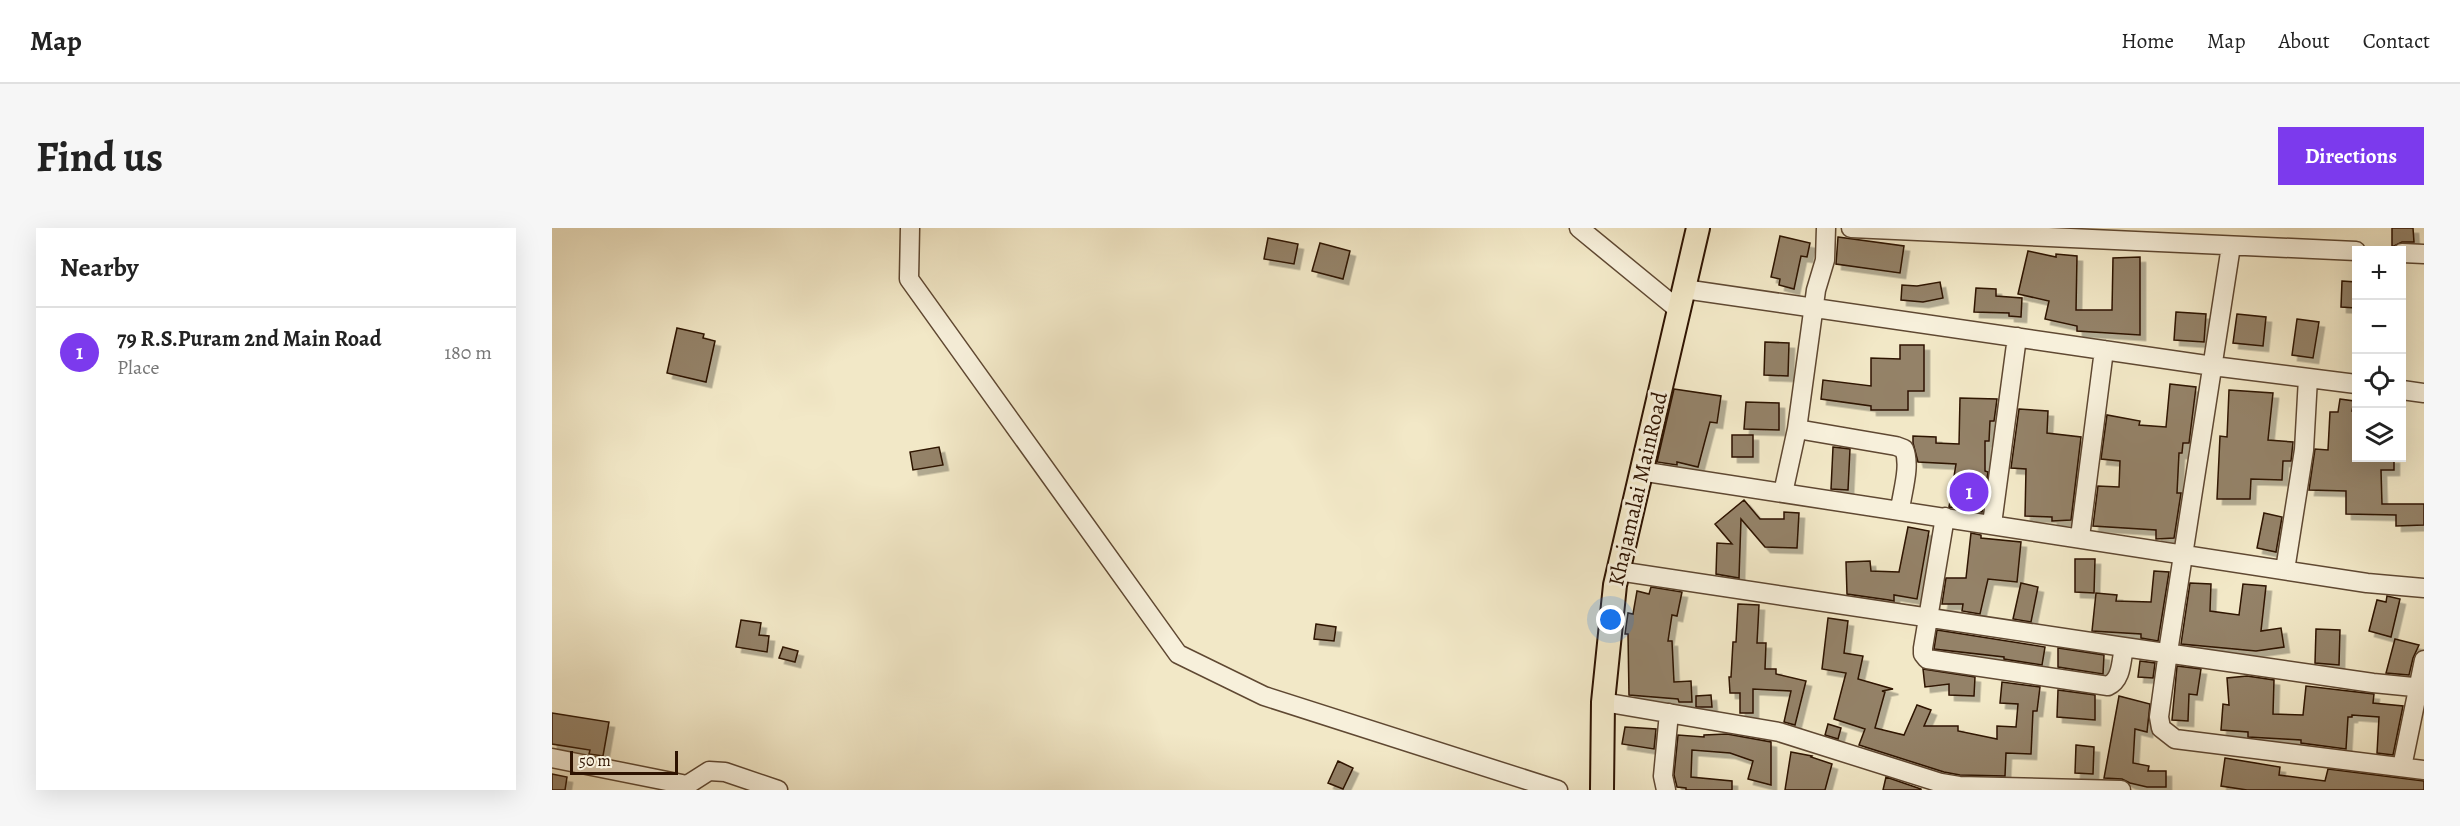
<!DOCTYPE html>
<html lang="en">
<head>
<meta charset="utf-8">
<style>
  :root { --surface:#fff; --page:#f6f6f6; --text:#222; --muted:#767676; --line:#e0e0e0; --accent:#7c3aed }
  body { margin:0; font-family:Alegreya,serif; background:var(--page); color:var(--text) }
  .controls { position:absolute; right:18px; top:18px; display:grid; overflow:hidden; border-radius:0px; box-shadow:0 6px 24px #0002 }
  .controls button { width:54px; height:54px; display:grid; place-items:center; padding:0; border:0; border-bottom:2px solid var(--line); background:var(--surface); color:var(--text); font:30px sans-serif }
  .scale { position:absolute; left:18px; bottom:15px; width:108px; box-sizing:border-box; padding-left:6px; border:3px solid #2e1301; border-top:0; font-size:16px; line-height:21px; white-space:nowrap; color:#2e1301; -webkit-text-stroke:4px #f7f0db; paint-order:stroke }
  .you { position:absolute; left:1059px; top:392px; width:21px; height:21px; margin:-15px; border:4px solid #fff; border-radius:50%; background:#1a73e8; box-shadow:0 0 0 9px #1a73e833 }
  .badge { display:grid; place-items:center; width:39px; height:39px; border-radius:50%; background:var(--accent); color:#fff; font-size:20px; font-weight:700 }
  .pin { position:absolute; translate:-50% -50%; border:3px solid #fff; box-shadow:0 2px 6px #0006 }
  .list { margin:0; padding:0; list-style:none }
  h2 { display:flex; justify-content:space-between; align-items:center; height:78px; margin:0; padding:0 24px; font-size:26px }
  h2 small { font-size:20px; font-weight:400; color:var(--muted) }
  .list li { display:grid; grid-template-columns:39px 1fr auto; gap:18px; align-items:center; box-sizing:border-box; height:90px; padding:0 24px; border-top:2px solid var(--line) }
  .list b { display:block; font-size:22px; white-space:nowrap }
  .list p { margin:0; font-size:20px; white-space:nowrap; color:var(--muted) }
  .list em { font-size:20px; font-style:normal; color:var(--muted) }
  .icon { flex:none; width:33px; height:33px; fill:none; stroke:currentColor; stroke-width:2; stroke-linecap:round; stroke-linejoin:round }
  .map { position:relative; flex:none; width:1872px; height:562px; overflow:hidden; border-radius:0px }
  header { display:flex; align-items:center; gap:36px; box-sizing:border-box; height:84px; padding:0 30px; background:var(--surface); border-bottom:2px solid var(--line) }
  header strong { font-size:28px }
  nav { display:flex; gap:33px; margin-inline-start:auto; font-size:21px }
  .intro { display:flex; align-items:center; justify-content:space-between; box-sizing:border-box; height:144px; padding:0 36px }
  h1 { margin:0; font-size:42px }
  .button { padding:15px 27px; border-radius:0px; background:var(--accent); color:#fff; font-size:21px; font-weight:700 }
  main { display:flex; gap:36px; padding:0 36px }
  aside { flex:1; background:var(--surface); border-radius:0px; box-shadow:0 6px 24px #0002 }
  .map>svg:first-child { display:block }
  .building { fill:#948268; stroke:#2e1301; stroke-width:1.5; filter:url(#shadow) }
  .lines { fill:none; stroke-linecap:round; stroke-linejoin:round }
  .minor-casing { stroke:#5f4832; stroke-width:21 }
  .major-casing { stroke:#2e1301; stroke-width:26 }
  .minor { stroke:#f7f0db; stroke-width:18 }
  .major { stroke:#f2e8c7; stroke-width:22 }
  .labels { text-anchor:middle; dominant-baseline:central; stroke-width:6; stroke-linejoin:round; paint-order:stroke }
  .street-label { font-size:22px; fill:#2e1301; stroke:#f7f0db }
</style>
</head>
<body>
<header>
<strong>Map</strong>
<nav><a>Home</a><a>Map</a><a>About</a><a>Contact</a></nav>
</header>
<div class="intro"><h1>Find us</h1><a class="button">Directions</a></div>
<main>
<aside>
<h2>Nearby<small></small></h2>
<ul class="list">
<li><span class="badge">1</span><div><b>79 R.S.Puram 2nd Main Road</b><p>Place</p></div><em>180 m</em></li>
</ul>
</aside>
<div class="map">
<svg width="1872" height="562" viewBox="0 0 1872 562">
  <defs>
    <filter id="shadow"><feDropShadow dx="5.5" dy="5.5" stdDeviation="0" flood-color="#0004"/></filter>
  </defs>
  <rect width="100%" height="100%" fill="#f2e8c7"/>
  <filter id="stains"><feTurbulence type="fractalNoise" baseFrequency=".00333" numOctaves="4"/><feColorMatrix values="0 0 0 0 .2 0 0 0 0 .09 0 0 0 0 .02 0 0 0 .5 -.17"/></filter>
  <radialGradient id="worn" r=".72"><stop offset=".6" stop-color="#630" stop-opacity="0"/><stop offset="1" stop-color="#630" stop-opacity=".3"/></radialGradient>
  <path class="building" d="M1840,0H1861L1862,14H1850L1840,19Z
    M1228,8L1258,15L1255,29L1249,28L1242,61L1227,57L1228,51L1219,49Z
    M1286,9L1352,18L1348,45L1284,36Z
    M716,10L746,16L742,36L712,31Z
    M768,15L798,23L791,51L760,43Z
    M1476,23L1504,29V26L1525,28L1524,82H1560L1561,30L1588,29V107L1525,103V98L1493,91L1497,73L1466,66Z
    M1790,53L1804,54V80L1789,79Z
    M1388,54L1391,70L1371,74L1349,72L1350,57L1365,58Z
    M1424,60L1444,61V68L1470,70L1469,89L1457,88V85L1422,84Z
    M1624,84L1654,86L1652,114L1622,112Z
    M1685,86L1714,89L1711,118L1681,115Z
    M1745,91L1767,94L1761,130L1740,127Z
    M125,100L152,106L151,110L163,113L154,154L115,145Z
    M1213,114L1237,115L1236,148L1212,147Z
    M1348,117H1372V163H1356V182H1319V178L1269,171L1271,152L1319,158V130L1348,131Z
    M1618,156L1644,159L1637,215H1631L1630,225H1627L1625,265H1629L1622,310L1604,311V302L1541,298L1546,258L1567,259L1568,233L1549,231L1555,187L1588,193L1587,197L1614,199Z
    M1122,161L1169,168L1165,195L1158,194L1146,239L1125,234V237L1105,234Z
    M1677,162L1721,165L1716,212L1741,214L1739,233H1731L1730,252L1699,251L1698,271H1665L1668,208L1675,209Z
    M1408,170L1445,171L1442,193H1438L1437,213H1433V243L1436,244L1430,284L1397,279L1404,236L1366,234L1361,215V208L1384,209V215L1407,216Z
    M1788,171L1802,173L1800,183H1804V230H1842V242H1829L1830,276H1872V297L1844,298V287L1794,286V263L1757,262L1763,221L1776,222L1778,184H1786Z
    M1194,174L1227,175V202L1192,201Z
    M1467,181L1496,183L1495,205L1529,209L1519,292L1500,293V289L1473,288L1474,241L1459,240Z
    M1180,207H1201V229H1180Z
    M387,219L391,237L361,242L358,224Z
    M1281,219L1298,221L1296,262L1279,261Z
    M1192,272L1208,291H1232V284L1247,285L1245,320L1213,319L1189,291L1187,350L1164,346L1165,315L1180,316L1163,296Z
    M1712,285L1730,289L1724,324L1705,320Z
    M1356,299L1377,303L1365,371L1342,367V373L1337,372L1295,366L1294,334L1318,333L1319,343L1347,344Z
    M1419,305L1429,307V310L1469,314L1465,354L1436,351L1428,386L1410,383L1411,376H1390L1394,350H1414Z
    M1523,331H1543L1542,365L1523,364Z
    M1602,343L1617,344L1606,413L1589,410V406L1540,403L1544,365L1565,367L1564,373L1599,374Z
    M1469,355L1486,359L1479,394L1461,391Z
    M1638,355L1659,356L1658,383L1687,387L1691,356L1714,358L1709,403L1729,400L1732,419L1704,423L1629,416Z
    M1099,359L1130,364L1125,388L1120,387L1116,413H1120L1122,454L1139,453L1140,474H1127L1126,471L1077,467L1076,406H1073L1076,385L1081,386L1085,363L1097,366Z
    M1835,368L1848,371L1839,409L1817,403L1825,372L1834,374Z
    M1186,376L1207,377L1205,415H1214L1213,441H1224V446L1254,453L1243,497L1232,494L1239,463L1201,461V485H1188V465H1178L1177,449H1179L1181,414H1184Z
    M1276,390L1296,393L1292,425L1311,428L1306,451L1341,461L1330,463L1333,464L1323,500L1352,507L1365,477L1379,482L1372,498H1406V503L1445,511V498L1464,499L1466,476L1448,475L1450,454L1488,459L1485,483H1481L1479,526L1454,525L1453,548L1408,547L1392,544L1307,517L1313,501L1282,491L1294,445L1270,441Z
    M189,392L209,395L207,407L217,408L215,424L184,419Z
    M764,396L784,399L782,413L762,411Z
    M1764,401L1788,402L1787,437L1763,435Z
    M1385,402L1493,419L1490,437L1452,431V429L1382,421Z
    M1843,411L1867,417L1861,430L1857,447L1834,445Z
    M231,419L246,423L243,434L227,430Z
    M1506,420L1552,427L1551,446L1506,439Z
    M1588,433L1603,435L1601,450L1586,449Z
    M1625,438L1649,441L1645,467L1637,466L1636,493L1620,492Z
    M1371,441L1423,449L1422,468L1397,467V456L1373,459Z
    M1695,448L1722,452L1721,486L1751,487L1754,458L1822,466L1821,475L1851,478L1841,527L1825,525L1827,489L1800,487V489H1796L1794,521L1749,515V512L1696,509V504L1669,502L1671,476L1677,477L1675,450Z
    M1506,462L1543,467V492L1505,489Z
    M1159,467L1160,479H1144V468Z
    M1567,468L1598,476L1595,504L1583,501L1581,535L1597,538L1596,543H1614V559H1595L1578,555L1570,551L1552,550Z
    M0,485L57,494L51,528L37,526L38,522L0,516Z
    M1276,496L1289,500L1286,511L1273,507Z
    M1073,499L1104,501L1102,521L1070,516Z
    M1175,506L1219,514V557L1196,551L1201,533L1178,525L1140,522L1139,549L1180,553V562H1134V560L1125,559L1122,547L1126,507L1152,509V507Z
    M1524,517L1542,519L1541,546L1523,545Z
    M1239,524L1260,528L1259,529L1280,536L1273,562H1233Z
    M1673,530L1728,539L1727,547L1773,553L1776,541L1872,553V562H1695L1669,558Z
    M786,533L801,540L791,561L776,555Z
    M0,546L15,549L13,562H0Z
    M1334,549L1369,561V562H1331Z"/>
  <g class="lines">
    <defs>
      <path id="minor" d="M358,0L357,51L626,426L712,468L1006,562
        M1027,0L1127,82
        M1299,0L1804,23
        M1679,18L1616,424L1607,489L1609,500L1623,511L1872,542
        M1850,25L1872,26
        M1132,61L1661,138L1804,156
        M1850,162L1872,165
        M1245,201L1344,218L1352,221C1359,238 1350,264 1348,282
        M1088,243L1815,355L1872,360
        M1231,265L1245,201L1264,62L1273,32L1274,0
        M1393,289L1371,420V426L1375,431L1556,458C1570,452 1569,433 1572,419
        M1440,296L1465,109
        M1528,309L1552,122
        M1733,342L1752,222L1756,150
        M1066,343L1572,419L1821,455L1872,460
        M1051,474L1227,504L1389,555L1407,558L1569,562
        M0,530L135,557L134,562
        M1850,539L1872,432
        M135,557L157,543L173,544L226,562
        M1114,562L1111,548L1117,485"/>
      <path id="major" d="M1050,562L1051,474L1063,357L1146,0"/>
    </defs>
    <use href="#minor" class="minor-casing"/>
    <use href="#major" class="major-casing"/>
    <use href="#minor" class="minor"/>
    <use href="#major" class="major"/>
  </g>
  <g class="labels">
    <g class="street-label">
      <text transform="translate(1086 261) rotate(-77)">Khajamalai MainRoad</text>
    </g>
  </g>
  <rect width="100%" height="100%" filter="url(#stains)"/>
  <rect width="100%" height="100%" fill="url(#worn)"/>
</svg>
<div class="controls">
<button>+</button>
<button>−</button>
<button><svg class="icon" aria-label="locate" viewBox="0 0 24 24"><circle cx="12" cy="12" r="6"/><path d="M12 2v4M12 18v4M2 12h4M18 12h4"/></svg></button>
<button><svg class="icon" aria-label="layers" viewBox="0 0 24 24"><path d="M12 4l9 5-9 5-9-5zM3 14l9 5 9-5"/></svg></button>
</div>
<div class="scale">50 m</div>
<div class="you"></div>
<div class="pin badge" style="left:1417px;top:264px">1</div>
</div>
</main>
</body>
</html>
